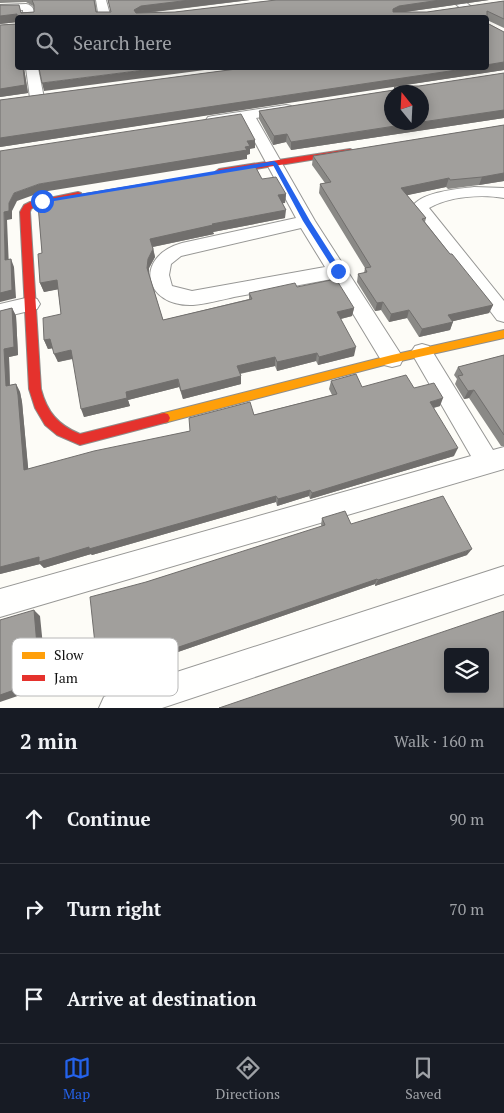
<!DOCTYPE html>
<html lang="en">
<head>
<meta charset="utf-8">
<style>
  :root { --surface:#171b24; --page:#242831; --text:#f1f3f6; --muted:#9ea1a6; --line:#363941; --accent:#2563eb }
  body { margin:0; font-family:"PT Serif",serif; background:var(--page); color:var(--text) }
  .controls { position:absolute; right:15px; bottom:15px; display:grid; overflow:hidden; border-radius:5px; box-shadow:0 2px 12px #0003 }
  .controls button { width:45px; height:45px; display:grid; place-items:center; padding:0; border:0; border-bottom:1px solid var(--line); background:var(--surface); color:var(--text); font:25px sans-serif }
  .compass { position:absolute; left:384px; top:85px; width:45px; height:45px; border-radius:50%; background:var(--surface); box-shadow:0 2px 12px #0003; rotate:342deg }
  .stop { position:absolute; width:15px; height:15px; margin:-11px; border:4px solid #2563eb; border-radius:50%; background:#fff }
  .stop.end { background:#2563eb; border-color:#fff; box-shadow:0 1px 5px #0008 }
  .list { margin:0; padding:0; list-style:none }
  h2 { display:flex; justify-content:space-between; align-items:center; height:65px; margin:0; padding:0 20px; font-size:21px }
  h2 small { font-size:16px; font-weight:400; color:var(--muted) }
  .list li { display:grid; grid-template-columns:32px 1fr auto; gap:15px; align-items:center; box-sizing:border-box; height:90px; padding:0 20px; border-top:1px solid var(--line) }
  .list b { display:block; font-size:19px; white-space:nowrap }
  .list em { font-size:16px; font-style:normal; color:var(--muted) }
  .icon { flex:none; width:28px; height:28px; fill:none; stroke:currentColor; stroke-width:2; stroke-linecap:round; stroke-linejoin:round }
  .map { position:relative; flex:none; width:504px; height:708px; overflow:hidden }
  .search { position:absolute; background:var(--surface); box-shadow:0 2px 12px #0003; left:15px; right:15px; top:15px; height:55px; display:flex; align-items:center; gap:12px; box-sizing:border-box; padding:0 18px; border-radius:5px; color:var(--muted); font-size:19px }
  .sheet { height:335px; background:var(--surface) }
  nav { display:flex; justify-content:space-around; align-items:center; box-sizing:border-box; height:70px; border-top:1px solid var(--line); background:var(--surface); font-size:14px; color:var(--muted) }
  nav a { display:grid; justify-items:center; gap:2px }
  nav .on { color:var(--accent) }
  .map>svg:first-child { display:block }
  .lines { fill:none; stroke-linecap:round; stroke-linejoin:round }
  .street-casing { stroke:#979795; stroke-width:2 }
  .slow-casing { stroke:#8e8d8b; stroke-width:2 }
  .jam-casing { stroke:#8e8d8b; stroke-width:2 }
  .street { fill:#fffffe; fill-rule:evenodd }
  .slow { fill:#ff9f0a; fill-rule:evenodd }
  .jam { fill:#e5322d; fill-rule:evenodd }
  .wall { fill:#8a8986; fill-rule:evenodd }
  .shaded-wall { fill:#716f6d }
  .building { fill:#a19f9c; stroke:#716f6d; fill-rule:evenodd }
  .route { fill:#2563eb }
  .key { fill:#fff; stroke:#b8b8b8; stroke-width:1 }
  .key-label { font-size:14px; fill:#111 }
</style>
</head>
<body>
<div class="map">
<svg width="504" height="708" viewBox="0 0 504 708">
  <rect width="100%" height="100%" fill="#fdfcf7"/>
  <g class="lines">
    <defs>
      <path id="street" d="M96,0H106L111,18H99Z
        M451,0H463L485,18H472Z
        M26,4C33,5 35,11 35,18H23V10L0,11V5Z
        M26,68H38L44,98L42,101L37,102L30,98Z
        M286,105L291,106L293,109L291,112L256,118L315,221L400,353L403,359L400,365L392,367L384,365L332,279C299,285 267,291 234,297C221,300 206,304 193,305C144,307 133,257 182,243L296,218L243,120L213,124L208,123L206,120L208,117L213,116ZM301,228L325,267L192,291L172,286L169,275L171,264L181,256Z
        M474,187L504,188V198C482,194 449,196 429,208L504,301V322L497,320L412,207C421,192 457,189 474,187Z
        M30,297L37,299L40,304L37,309L0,318V304Z
        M422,344L429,346L493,450L504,447V469L0,617V589L471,456L411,352L415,346Z
        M504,566V594L162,708H99L104,697L115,692Z"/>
      <path id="slow" d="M504,330V338L392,363L164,423L160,422L158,418L160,414L164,413L392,355Z"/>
      <path id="jam" d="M350,149L354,151L353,153L219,175L215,172L219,169Z
        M78,192L81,193V197L36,206L31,209L30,212L41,389C47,412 58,425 80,434L164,413L168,414L170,418L168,422L164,423L80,445L57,435L45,425L35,408L29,389L20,212L24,205L30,202Z"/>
    </defs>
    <use href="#street" class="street-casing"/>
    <use href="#slow" class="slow-casing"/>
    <use href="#jam" class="jam-casing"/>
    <use href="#street" class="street"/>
    <use href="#slow" class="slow"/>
    <use href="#jam" class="jam"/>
  </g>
  <path class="wall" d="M0,0H95L97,12H111L108,0H250L147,13L175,12L276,0H489L405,12H427L504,1V28L487,20V23L504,32V70L398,86H419L504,73V118L291,150L286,142L273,145L259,119V111L394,90L395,86L0,147V100L244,68H486V18H18V68H25H24L28,93L0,97V25L17,24V22L0,24V5H19L21,12H34V8L33,6L26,2L0,3ZM392,92H422V122H392Z
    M504,125V181L479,185L448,189L446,187L407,195L426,218L425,222L450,254L493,305L489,313L453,321L450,330L419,337L407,318L389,322L381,310L375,311L357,282L358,274L364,273L365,268L319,193L320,184L325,183L312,165L313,156Z
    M262,179L286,194L285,203H282L285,218L213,232L214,234L153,247L155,257L149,268V274L163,320L249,299V293L297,287L354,308L352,316L341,319L354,356L318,365L316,361L277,371L275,366L240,374L241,384L183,399L179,387L128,400L130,406L84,417L73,359L58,362L53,348L48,349L44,340L61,314L58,289L44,292L40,283L42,253L39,213H38L35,204Z
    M12,308L16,316L18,355L9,357L10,385L16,384L20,392L22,402L28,469L190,431L332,395L329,389L331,381L362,387L414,388L440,406L434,408L454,456L310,499L309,496L277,506L276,502L92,555L91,554L44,568L40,564L0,574V311Z
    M504,355V446H501L469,398L464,399L455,384L457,379L454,375L458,367Z
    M322,518L351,524L467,555L375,586V584L175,653L102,676L146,582L322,527L321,525Z"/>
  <path class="shaded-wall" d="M190,0H250L142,13L135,18L134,10L141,6Z
    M440,0H489L398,13L392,16L393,9L399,6Z
    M17,14L18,22L0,24V16Z
    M504,62V70L0,147V138L470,68H486V65Z
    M23,68H25H24L28,93L0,97V89Z
    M160,68H220L44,91L42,83Z
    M504,110V118L291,150V142Z
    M287,134L286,142L273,145L274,136Z
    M255,140V148L250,149V154L247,155V159L42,192L17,201L12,211V219L7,220L9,268L5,260L4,212L14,193L39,184L245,147L247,141Z
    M504,173V181L479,185L482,177Z
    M449,178L446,187L399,197L401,188Z
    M286,194L285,203L278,204V195Z
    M286,210L285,218L213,232L214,234L152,247L150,239L212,224Z
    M153,249L155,257L149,268V277L147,268L148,259Z
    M11,259L14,267L16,298L0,302V293Z
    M57,280L60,289L44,292L40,283Z
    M383,302L381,310L375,311L377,303Z
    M493,305L489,313L445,323L448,315Z
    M12,308L16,316L18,355L9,357L10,394L6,386L4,349Z
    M354,308L352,316L336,320L337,312Z
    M409,310L407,318L389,322L391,314Z
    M453,322L450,330L419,337L422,329Z
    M50,339L54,348L48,349L44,340Z
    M356,347L354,356L318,365L319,357Z
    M71,350L75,358L58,362L54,354Z
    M317,353L316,361L277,371V362Z
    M275,357V366L237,374V366Z
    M241,376V384L183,399L181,391Z
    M178,379L179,387L128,400L130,406L84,417L81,409L126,392Z
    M16,384L20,392L22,402L29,477L24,470Z
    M474,390L469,398L464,399L468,391Z
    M443,398L440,406L427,409L430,402Z
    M458,448L454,456L310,499L312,493Z
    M310,490L309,496L277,506L278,499Z
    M276,496V502L92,555L91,554L44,568L40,564L0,574V567L39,557L89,547Z
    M472,549L467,555L375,586L378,580Z
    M377,579L375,584L175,653L102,676L98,672Z
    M34,610L40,616L47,686L0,702V695Z"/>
  <path class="building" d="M32,0H94L96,12H111L108,0H190L141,6L134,10L136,13L175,12L276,0H440L399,6L393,9V12H427L504,1V19L487,11V23L504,32V62L486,65V18H18V68H23L25,85L0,89V25L17,24V14L0,16V5H19L21,13L34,12V5Z
    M39,68H160L42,83Z
    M244,68H470L0,138V100Z
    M504,73V110L422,122V92H392V122H421L291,142L287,134L274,136L259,111L394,90L395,86H419Z
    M241,114L255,140L247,141L250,146L245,147L247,150L39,184L14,193L9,203V211L4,212L5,260L11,259L12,290L0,293V151Z
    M504,125V173L482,177L450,180L449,178L401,188L426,218L422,219L450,254H452L493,305L448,315L453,322L422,329L409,310L391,314L383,302L377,303L358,274L367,272L365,268L371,267L320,184L331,182L313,156Z
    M255,166L262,179L276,177L286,194L278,195L286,210L212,224L213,225L150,239L153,249L148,259L147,268L163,320L252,299L249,293L295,283L297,287L336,279L354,308L337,312L356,347L319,357L317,353L277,362L275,357L237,366L241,376L181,391L178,379L126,392L127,398L81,409L71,350L54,354L50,339L44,340L43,318L61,314L57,280L40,283L38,254L42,253L38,205L35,204L45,200Z
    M12,308L14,347L4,349L6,386L16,384L18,395L24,470L94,451L190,431L189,418L250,402L254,415L337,394L331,381L356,374L362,387L406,375L414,388L434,383L443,398L430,402L458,448L312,493L310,490L278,499L276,496L89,549V547L39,562V557L0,567V311Z
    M504,355V435L474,390L468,391L458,376L463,375L458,367Z
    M443,496L472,549L378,580L377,579L173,649L98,672L90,597L146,582L325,525L322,518L345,511L351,524Z
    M34,610L40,681L0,695V620Z
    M504,611V708H219ZM448,652H485V689H448Z"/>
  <path class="route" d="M274,161L277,163L310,221L342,271L341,273H336L303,221L273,165L42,203L38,201Z"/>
  <rect x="12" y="638" width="166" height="58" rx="8" class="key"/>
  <rect x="22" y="652" width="23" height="7" fill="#ff9f0a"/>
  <rect x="22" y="675" width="23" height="6" fill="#e5322d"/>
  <g class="key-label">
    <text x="54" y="660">Slow</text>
    <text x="54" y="683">Jam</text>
  </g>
</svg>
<div class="controls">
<button><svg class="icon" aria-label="layers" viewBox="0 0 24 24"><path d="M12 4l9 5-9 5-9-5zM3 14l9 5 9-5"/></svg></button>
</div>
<svg class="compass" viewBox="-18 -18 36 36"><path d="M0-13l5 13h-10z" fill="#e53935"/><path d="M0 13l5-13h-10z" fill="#9ea1a6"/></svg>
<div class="stop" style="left:42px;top:201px"></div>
<div class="stop end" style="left:338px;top:271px"></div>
<div class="search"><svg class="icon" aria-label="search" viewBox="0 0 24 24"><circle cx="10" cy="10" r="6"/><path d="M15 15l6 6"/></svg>Search here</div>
</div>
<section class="sheet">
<h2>2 min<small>Walk · 160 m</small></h2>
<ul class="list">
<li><svg class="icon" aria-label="ahead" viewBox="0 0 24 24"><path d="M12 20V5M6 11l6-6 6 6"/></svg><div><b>Continue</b></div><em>90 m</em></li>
<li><svg class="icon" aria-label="right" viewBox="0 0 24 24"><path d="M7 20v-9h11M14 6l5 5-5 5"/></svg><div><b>Turn right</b></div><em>70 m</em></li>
<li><svg class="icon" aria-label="arrive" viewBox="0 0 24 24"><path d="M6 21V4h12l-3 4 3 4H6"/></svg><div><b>Arrive at destination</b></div></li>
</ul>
</section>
<nav>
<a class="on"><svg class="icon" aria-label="map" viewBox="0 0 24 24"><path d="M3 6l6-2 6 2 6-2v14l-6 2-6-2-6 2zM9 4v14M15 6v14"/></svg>Map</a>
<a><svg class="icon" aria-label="directions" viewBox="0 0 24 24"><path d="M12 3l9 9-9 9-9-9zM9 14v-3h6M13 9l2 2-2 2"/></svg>Directions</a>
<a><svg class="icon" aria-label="saved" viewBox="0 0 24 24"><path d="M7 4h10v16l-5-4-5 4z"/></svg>Saved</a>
</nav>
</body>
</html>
